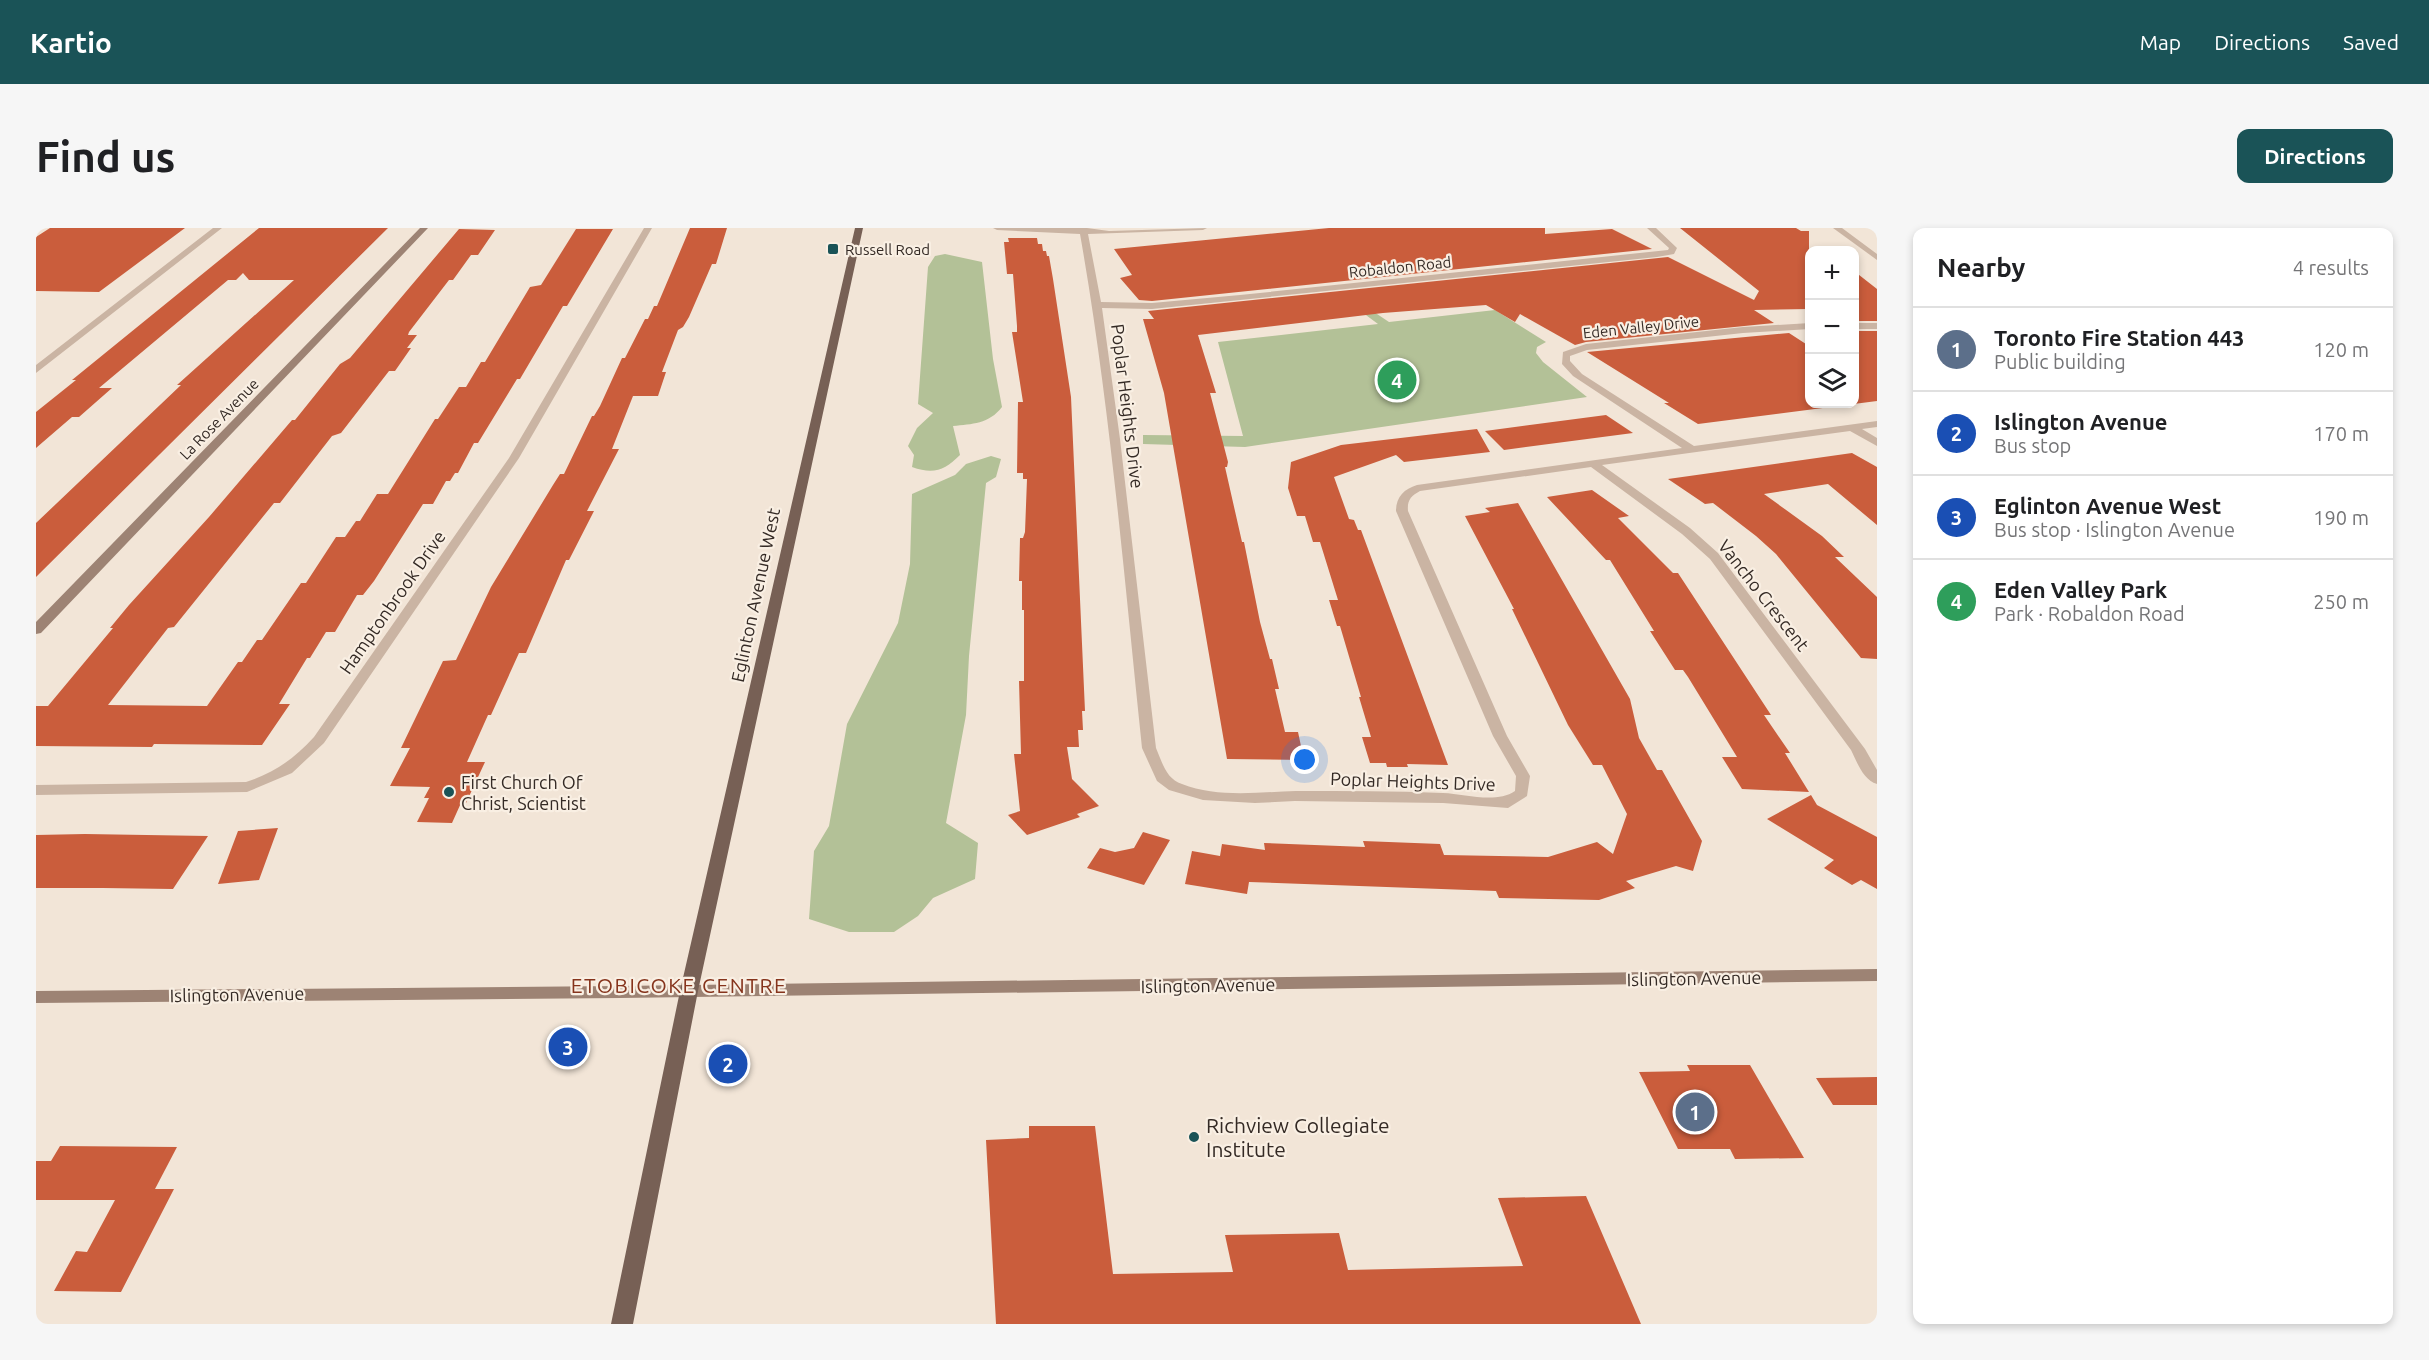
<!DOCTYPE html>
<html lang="en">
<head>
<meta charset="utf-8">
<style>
  :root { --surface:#fff; --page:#f6f6f6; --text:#202124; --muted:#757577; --line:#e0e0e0; --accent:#1a5357 }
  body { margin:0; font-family:Ubuntu,sans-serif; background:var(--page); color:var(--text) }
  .controls { position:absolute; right:18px; top:18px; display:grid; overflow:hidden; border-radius:12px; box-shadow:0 3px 9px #0003 }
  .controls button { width:54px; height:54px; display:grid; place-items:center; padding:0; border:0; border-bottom:2px solid var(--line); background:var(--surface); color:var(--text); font:30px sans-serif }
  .you { position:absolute; left:1269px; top:532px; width:21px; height:21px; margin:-15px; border:4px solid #fff; border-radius:50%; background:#1a73e8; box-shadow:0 0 0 9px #1a73e833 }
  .badge { display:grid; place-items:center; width:39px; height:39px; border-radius:50%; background:var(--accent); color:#fff; font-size:20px; font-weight:700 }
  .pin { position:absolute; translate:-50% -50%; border:3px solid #fff; box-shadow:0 2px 6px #0006 }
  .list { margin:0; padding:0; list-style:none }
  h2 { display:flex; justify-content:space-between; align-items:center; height:78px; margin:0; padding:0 24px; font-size:26px }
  h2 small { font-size:20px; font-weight:400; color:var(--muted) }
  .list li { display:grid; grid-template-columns:39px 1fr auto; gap:18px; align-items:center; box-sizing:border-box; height:84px; padding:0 24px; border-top:2px solid var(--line) }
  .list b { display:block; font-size:22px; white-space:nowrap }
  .list p { margin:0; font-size:20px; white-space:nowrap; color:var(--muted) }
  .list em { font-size:20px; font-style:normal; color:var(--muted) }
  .icon { flex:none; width:33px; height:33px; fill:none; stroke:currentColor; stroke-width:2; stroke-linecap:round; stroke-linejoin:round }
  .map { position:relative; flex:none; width:1841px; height:1096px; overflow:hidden; border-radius:12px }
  header { display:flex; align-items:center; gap:36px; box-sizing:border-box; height:84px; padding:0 30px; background:var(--accent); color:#fff }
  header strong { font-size:28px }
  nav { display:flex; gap:33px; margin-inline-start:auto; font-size:21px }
  .intro { display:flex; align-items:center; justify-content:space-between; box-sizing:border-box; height:144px; padding:0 36px }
  h1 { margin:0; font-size:42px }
  .button { padding:15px 27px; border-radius:12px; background:var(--accent); color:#fff; font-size:21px; font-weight:700 }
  main { display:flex; gap:36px; padding:0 36px }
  aside { flex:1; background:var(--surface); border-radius:12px; box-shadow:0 3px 9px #0003 }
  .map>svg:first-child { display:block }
  .green { fill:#b3c197 }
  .building { fill:#ca5d3c }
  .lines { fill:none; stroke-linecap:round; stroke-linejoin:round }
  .street { fill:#cab4a3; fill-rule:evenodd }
  .secondary { fill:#9d8374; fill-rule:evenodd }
  .primary { fill:#776055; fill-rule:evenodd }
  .poi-dot { fill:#1a5357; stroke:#f9efe3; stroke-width:2 }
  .labels { text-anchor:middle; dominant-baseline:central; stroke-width:4.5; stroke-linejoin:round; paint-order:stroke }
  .far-poi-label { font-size:15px; fill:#342a25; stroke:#f9efe3; text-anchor:start }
  .far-street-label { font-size:15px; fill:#342a25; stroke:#f9efe3 }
  .street-label { font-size:18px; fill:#342a25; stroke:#f9efe3 }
  .poi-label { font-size:18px; fill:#342a25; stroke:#f9efe3; text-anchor:start }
  .quarter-label { font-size:21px; letter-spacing:1.5px; fill:#86341c; stroke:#f9efe3 }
  .near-poi-label { font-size:21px; fill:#342a25; stroke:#f9efe3; text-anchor:start }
</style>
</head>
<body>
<header>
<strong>Kartio</strong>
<nav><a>Map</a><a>Directions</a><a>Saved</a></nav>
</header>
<div class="intro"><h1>Find us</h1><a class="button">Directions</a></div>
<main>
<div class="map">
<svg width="1841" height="1096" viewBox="0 0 1841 1096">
  <rect width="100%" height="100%" fill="#f2e5d7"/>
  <path class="green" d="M909,26L946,34L957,131L966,179C953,196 936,196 917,198L924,227C909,242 898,247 876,239L878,227L872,218L881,200L897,185L882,176L892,39L899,28Z
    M1311,66L1353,94L1459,82L1510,114L1501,119L1500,125L1507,134L1551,169L1209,219L1107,216V207L1207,208L1182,114L1342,96L1303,67Z
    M955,228L965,231L960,249L950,255L933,428L930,487L910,595L942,615L939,651L897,670L882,688L858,704H813L773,691L778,623L793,598L811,496L862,395L874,336L876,266L919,247L930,236Z"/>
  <path class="building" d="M14,0H149L63,64L0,63V9Z
    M223,0H352L0,349V295L145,157H141L258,52H213L207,45L200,52H192L63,160H76L43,189H36L0,220V184L40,152H36Z
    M654,0H691L680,36H676L653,89L647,99L642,102L626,144H630L622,168H597L576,221H583L551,283H558L533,332H530L490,425H483L455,487H452L431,534H449L430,575H425L416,595L381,594L393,570H388L394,559L354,558L374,520H365L407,433L420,432L455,359L517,257L524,246H528L556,188H558L564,178L586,130H589L609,91H612L618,78H621Z
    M1293,0H1509V6L1576,1L1616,21L1116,73L1103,72L1084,50L1096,47L1078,21Z
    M1644,0H1760L1765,3H1773V81L1718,82L1738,95L1550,114L1539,117L1484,86L1479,94L1450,77L1347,85L1162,107L1180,165H1174L1192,234L1191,239H1189L1206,314H1208L1224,394L1234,431H1236L1243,461H1239L1249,504H1262L1268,532L1191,531L1128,165L1107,91H1118L1112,83L1632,29L1718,72L1723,63Z
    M423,1L459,2L442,27H435L417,52H413L373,104L372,107H381L371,120H375L359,143H353L305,205L296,208L244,275H238L138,399L132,400L72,477L171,478L202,434H206L221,412H226L265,355H270L300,309H309L320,293H324L341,266H352L399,191H402L423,159H430L445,134H449L494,59L505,57L540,1H577L531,78H527L484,151H481L442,215H438L422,245H419L414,253H410L397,276H387L338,353L327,367H321L299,404H290L274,430H271L243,476H254L226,517L118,516L116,519L0,518V478H12L77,400H74L93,377L173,289L256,192H259L304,136L314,130Z
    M972,10H1001L1002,16H1006L1007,23H1010L1011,28H1013L1017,51L1035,169L1049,483H1046L1047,502H1042L1043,519H1031L1036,551L1063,578L1041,586L1044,589L991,607L972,587L984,583L978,526H985L983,453H988V382H986V353H983L984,310H987L989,304L991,251H987V245H981L982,174H987L976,104H981V98L977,46H971L968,14H973Z
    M1818,43L1841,61V93H1818Z
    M1818,103H1841V173L1662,196L1628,175H1633L1551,124L1753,105L1773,118V176H1818Z
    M1570,187L1597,205L1468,222L1449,203Z
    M1441,201L1454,224L1368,234L1360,227L1298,249L1313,291L1318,292L1322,302H1325L1412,537L1371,536L1372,539H1351L1350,535H1334L1326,509H1335L1323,469H1325L1304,398H1301L1293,372H1302L1284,314H1277L1269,288H1261L1252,260L1255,234L1305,217Z
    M1816,225L1841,239V297L1792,256L1728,266L1786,308L1808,329H1799L1841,369V431L1825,430L1740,326L1720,308L1677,275L1669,276L1632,251Z
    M1556,262L1593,288L1582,290L1637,345H1642L1735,487H1728L1754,525H1749L1773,564L1706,561L1686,529H1701L1652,449L1647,442H1639L1614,403H1618L1574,332H1570L1511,269Z
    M1482,275L1594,471L1603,510L1621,542H1626L1666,613L1657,643L1640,638L1590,653L1599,660L1563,672L1463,670L1460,663L1213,654L1211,666L1149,656L1156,623L1184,628L1186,616L1229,622L1228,615L1329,619L1327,613L1404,616L1408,627L1512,629L1561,614L1577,626L1591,586L1566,537H1557L1532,497L1476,381H1478L1429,288L1454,284L1449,280Z
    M1775,567L1781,577L1841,609V661L1825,652L1816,657L1788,640L1798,632L1731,591Z
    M242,600L223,652L182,656L202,603Z
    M1107,604L1134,612L1108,657L1051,640L1064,620L1079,624L1098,620Z
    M0,607L49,606L172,608L137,661L67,660H0Z
    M1651,837H1714L1768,930L1699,931L1694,921H1642L1603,844L1654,843Z
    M1841,849V877H1797L1780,850Z
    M993,898H1059L1077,1046L1197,1044L1189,1007L1303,1005L1312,1042L1487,1038L1462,970L1550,968L1605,1096H960L950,912L993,910Z
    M24,918L141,919L119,961H138L85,1064L18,1063L40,1023L51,1024L79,972H0V933H15Z"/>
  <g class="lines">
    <path class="street" d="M177,0H186L0,145V137Z
      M608,0H616L483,230L288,515L256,545L211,564L0,567V557L210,554C238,545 258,531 278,509L473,230Z
      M957,0H1051L1073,3L1171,0L1167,2L1052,6L1065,74L1116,75L1204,67L1632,22L1633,20L1611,0H1620L1641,20L1638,26L1621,29L1116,81L1066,80L1084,211L1120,520C1126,534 1130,551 1146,556C1181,570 1223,564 1260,563C1309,563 1358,563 1407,565C1429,566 1460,576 1479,563L1480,548L1457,508L1360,283C1360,269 1368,261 1381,257L1646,220L1537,148L1526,136L1527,124L1550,116L1707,99L1774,95V101L1707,105L1551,122L1534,128V133L1546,146L1658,218L1841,193V199L1826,201L1841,210V218L1814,203L1566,237L1654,300L1682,325L1829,521L1841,542V556C1827,552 1821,534 1815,522L1674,331L1646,306L1555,239L1384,263C1375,268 1371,272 1372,283L1471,508L1494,548L1491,568L1472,580L1407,575L1259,573L1219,575L1167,572L1133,562L1121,553L1106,520C1088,348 1074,176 1044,6L961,2Z
      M1797,0H1806L1841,26V32Z
      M1818,95H1841V101H1818Z"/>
    <path class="secondary" d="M384,0H392L5,405L0,406V394Z
      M1841,741V753L584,770L0,775V763L584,758Z"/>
    <path class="primary" d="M819,0H827L662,763L597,1096H575L644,763Z"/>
  </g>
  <g class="poi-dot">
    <rect x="791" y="15" width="12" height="12" rx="3"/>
    <circle cx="413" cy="564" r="6"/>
    <circle cx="1158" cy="909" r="6"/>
  </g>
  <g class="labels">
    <g class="far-poi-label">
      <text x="809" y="21">Russell Road</text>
    </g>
    <g class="far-street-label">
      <text transform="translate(1364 39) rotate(-6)">Robaldon Road</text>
      <text transform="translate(1605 99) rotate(-6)">Eden Valley Drive</text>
      <text transform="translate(183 191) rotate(-46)">La Rose Avenue</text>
    </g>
    <g class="street-label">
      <text transform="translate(1092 178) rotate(83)">Poplar Heights Drive</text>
      <text transform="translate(719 367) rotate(-78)">Eglinton Avenue West</text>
      <text transform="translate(1728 367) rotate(52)">Vancho Crescent</text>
      <text transform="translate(356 374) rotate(-55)">Hamptonbrook Drive</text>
      <text transform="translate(1377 553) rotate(2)">Poplar Heights Drive</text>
      <text transform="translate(1658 750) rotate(-1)">Islington Avenue</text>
      <text transform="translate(1172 757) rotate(-1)">Islington Avenue</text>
      <text transform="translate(201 766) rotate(-1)">Islington Avenue</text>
    </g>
    <g class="poi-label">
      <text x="425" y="554">First Church Of<tspan x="425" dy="21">Christ, Scientist</tspan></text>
    </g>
    <g class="quarter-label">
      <text x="643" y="757">ETOBICOKE CENTRE</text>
    </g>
    <g class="near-poi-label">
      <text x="1170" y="897">Richview Collegiate<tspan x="1170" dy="24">Institute</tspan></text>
    </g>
  </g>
</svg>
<div class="controls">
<button>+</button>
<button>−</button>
<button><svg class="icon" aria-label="layers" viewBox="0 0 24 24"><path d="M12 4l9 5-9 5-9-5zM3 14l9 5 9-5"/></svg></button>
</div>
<div class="you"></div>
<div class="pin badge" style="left:1659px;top:884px;background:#5c6f8a">1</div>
<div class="pin badge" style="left:692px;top:836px;background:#1a4fb4">2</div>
<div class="pin badge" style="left:532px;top:819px;background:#1a4fb4">3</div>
<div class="pin badge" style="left:1361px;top:152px;background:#2e9e5b">4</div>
</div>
<aside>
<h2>Nearby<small>4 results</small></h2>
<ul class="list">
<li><span class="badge" style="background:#5c6f8a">1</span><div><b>Toronto Fire Station 443</b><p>Public building</p></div><em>120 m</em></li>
<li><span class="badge" style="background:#1a4fb4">2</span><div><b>Islington Avenue</b><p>Bus stop</p></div><em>170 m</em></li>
<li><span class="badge" style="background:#1a4fb4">3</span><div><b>Eglinton Avenue West</b><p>Bus stop · Islington Avenue</p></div><em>190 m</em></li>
<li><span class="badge" style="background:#2e9e5b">4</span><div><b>Eden Valley Park</b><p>Park · Robaldon Road</p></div><em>250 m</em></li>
</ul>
</aside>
</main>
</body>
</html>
